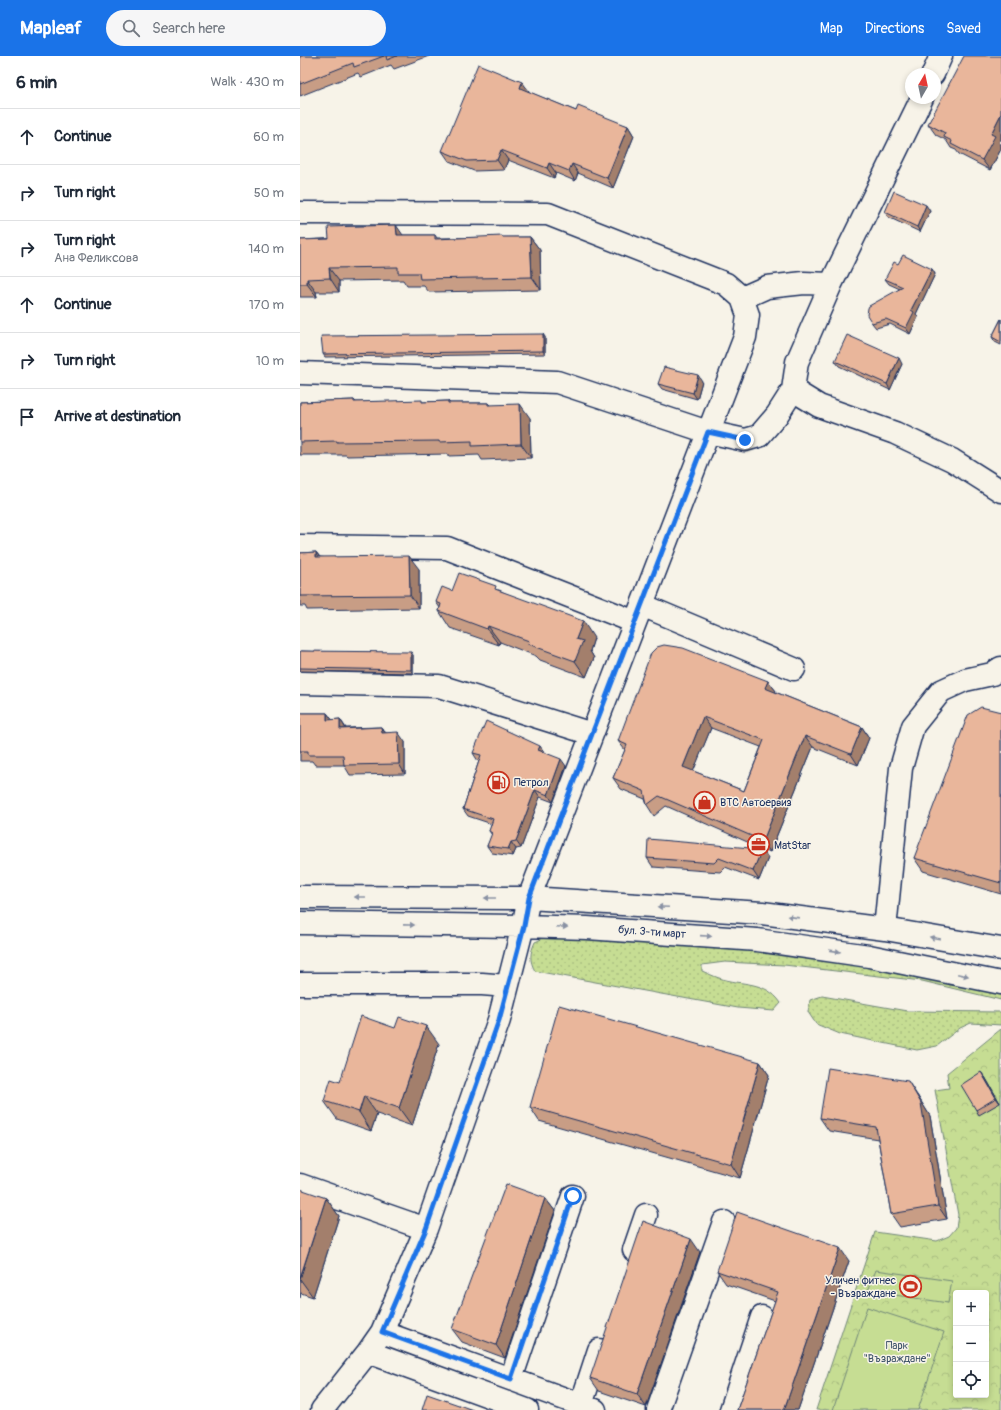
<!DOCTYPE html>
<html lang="en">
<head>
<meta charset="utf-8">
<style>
  :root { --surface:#fff; --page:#f6f6f7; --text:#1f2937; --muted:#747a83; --line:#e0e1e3; --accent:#1a73e8 }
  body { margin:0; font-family:Pangolin,sans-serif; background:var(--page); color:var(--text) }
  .controls { position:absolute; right:12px; bottom:12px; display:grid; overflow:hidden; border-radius:4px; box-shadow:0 2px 6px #0003 }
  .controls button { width:36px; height:36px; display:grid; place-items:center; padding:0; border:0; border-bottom:1px solid var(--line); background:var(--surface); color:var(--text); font:20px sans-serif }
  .compass { position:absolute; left:605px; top:12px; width:36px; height:36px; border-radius:50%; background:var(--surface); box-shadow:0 2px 6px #0003; rotate:9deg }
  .stop { position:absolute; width:12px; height:12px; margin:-9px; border:3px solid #1a73e8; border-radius:50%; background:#fff }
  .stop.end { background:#1a73e8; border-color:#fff; box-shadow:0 1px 4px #0008 }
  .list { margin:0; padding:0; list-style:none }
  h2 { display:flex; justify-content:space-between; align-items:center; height:52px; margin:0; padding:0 16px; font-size:17px }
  h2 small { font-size:13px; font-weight:400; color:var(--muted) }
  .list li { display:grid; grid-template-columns:26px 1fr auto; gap:12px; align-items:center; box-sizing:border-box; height:56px; padding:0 16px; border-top:1px solid var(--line) }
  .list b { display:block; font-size:15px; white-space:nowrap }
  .list p { margin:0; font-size:13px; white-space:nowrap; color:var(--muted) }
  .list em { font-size:13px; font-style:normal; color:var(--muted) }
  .icon { flex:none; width:22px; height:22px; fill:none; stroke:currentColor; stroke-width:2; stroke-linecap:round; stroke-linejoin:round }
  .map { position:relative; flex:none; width:701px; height:1354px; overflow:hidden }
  header { display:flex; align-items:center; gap:24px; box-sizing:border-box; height:56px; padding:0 20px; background:var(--accent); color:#fff }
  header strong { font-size:19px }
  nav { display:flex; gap:22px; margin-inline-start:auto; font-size:14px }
  .search { width:280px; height:36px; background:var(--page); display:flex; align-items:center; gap:10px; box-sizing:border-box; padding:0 14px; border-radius:22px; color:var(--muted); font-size:15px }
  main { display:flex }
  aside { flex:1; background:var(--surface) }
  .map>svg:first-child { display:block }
  .grass { fill:url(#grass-dots); stroke:#708678 }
  .forest { fill:url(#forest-crowns); stroke:#708678; fill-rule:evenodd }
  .pitch { fill:#c6dd93; stroke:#708678 }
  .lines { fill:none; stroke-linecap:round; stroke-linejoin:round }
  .minor-casing { stroke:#1b2f5e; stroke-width:25 }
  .minor { stroke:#f7f3e8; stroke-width:22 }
  .wall { fill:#c89d85; stroke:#1b2f5e; fill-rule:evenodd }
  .shaded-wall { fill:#a37f6c; stroke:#1b2f5e }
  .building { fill:#e9b69b; stroke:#1b2f5e; fill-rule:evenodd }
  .oneway { fill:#8991a3 }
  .route { stroke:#1a73e8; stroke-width:5 }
  .labels { text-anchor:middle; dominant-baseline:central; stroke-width:3; stroke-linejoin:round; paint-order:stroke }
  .poi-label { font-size:11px; fill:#1b2f5e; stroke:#f7f3e8; text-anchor:start }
  .street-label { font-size:11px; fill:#1b2f5e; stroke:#f7f3e8 }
  .park-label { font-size:11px; fill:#3d5269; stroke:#f7f3e8 }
</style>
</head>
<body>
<header>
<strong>Mapleaf</strong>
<div class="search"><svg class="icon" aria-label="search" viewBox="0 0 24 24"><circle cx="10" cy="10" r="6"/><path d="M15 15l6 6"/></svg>Search here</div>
<nav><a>Map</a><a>Directions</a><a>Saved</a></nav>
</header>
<main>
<aside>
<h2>6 min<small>Walk · 430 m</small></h2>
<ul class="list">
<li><svg class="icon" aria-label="ahead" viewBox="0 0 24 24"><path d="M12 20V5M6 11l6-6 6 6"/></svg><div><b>Continue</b></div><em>60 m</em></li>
<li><svg class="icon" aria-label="right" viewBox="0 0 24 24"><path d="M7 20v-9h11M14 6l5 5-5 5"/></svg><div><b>Turn right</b></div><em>50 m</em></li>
<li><svg class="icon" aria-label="right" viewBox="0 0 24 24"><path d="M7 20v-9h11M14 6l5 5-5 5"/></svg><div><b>Turn right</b><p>Ана Феликсова</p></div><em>140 m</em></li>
<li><svg class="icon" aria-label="ahead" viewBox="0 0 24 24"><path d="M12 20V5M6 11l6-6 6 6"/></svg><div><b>Continue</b></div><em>170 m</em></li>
<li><svg class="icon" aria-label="right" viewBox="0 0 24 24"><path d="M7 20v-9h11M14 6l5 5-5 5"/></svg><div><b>Turn right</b></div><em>10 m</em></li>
<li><svg class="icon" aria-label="arrive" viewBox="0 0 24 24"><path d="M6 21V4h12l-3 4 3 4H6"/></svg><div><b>Arrive at destination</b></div></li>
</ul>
</aside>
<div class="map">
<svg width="701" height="1354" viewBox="0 0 701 1354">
  <defs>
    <pattern id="grass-dots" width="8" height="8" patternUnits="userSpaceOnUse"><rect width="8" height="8" fill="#c6dd93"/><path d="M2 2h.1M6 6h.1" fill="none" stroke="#aabe81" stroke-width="1.8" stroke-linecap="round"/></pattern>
    <pattern id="forest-crowns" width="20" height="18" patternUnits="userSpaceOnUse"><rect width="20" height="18" fill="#c6dd93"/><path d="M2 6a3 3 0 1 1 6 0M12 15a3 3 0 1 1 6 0" fill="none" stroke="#aabe81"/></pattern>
  </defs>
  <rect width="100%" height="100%" fill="#f7f3e8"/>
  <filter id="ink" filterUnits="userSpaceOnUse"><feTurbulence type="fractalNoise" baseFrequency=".025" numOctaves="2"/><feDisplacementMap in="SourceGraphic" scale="8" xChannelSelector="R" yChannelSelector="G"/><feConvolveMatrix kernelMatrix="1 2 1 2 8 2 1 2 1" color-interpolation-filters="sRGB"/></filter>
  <g filter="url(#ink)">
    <path class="grass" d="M246,881L368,885L471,894L701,933V944L622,925L484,909L425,906L402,909V915C407,917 413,920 419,922C443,930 465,924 481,947L474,955L438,952L235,915C229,904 230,897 235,886Z
      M522,940L607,955L701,956V969L671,967L660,972L637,990L617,994L540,978L516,968L508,956L510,944Z"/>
    <path class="forest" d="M701,973V1354H516L575,1176L637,1185L649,1180L656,1172L658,1159L635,1034L649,1032L647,1017ZM656,1237H686V1339H656Z"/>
    <path class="pitch" d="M576,1214L652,1225L648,1247L568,1235Z
      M567,1251L644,1276L618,1354H533Z"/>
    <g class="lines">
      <defs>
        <path id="minor" d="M633,18L641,0
          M622,42L531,228L497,306L493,334L519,350L595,377L652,404L701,435
          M0,157L248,158L426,228L442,242L448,259L445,281L229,842L223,870L199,964L126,1173L82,1276L68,1296L22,1354
          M442,242L467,231L504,227L531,228
          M0,317L257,326L408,376L445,384L459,380L477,359L493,334
          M0,490L147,492L335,566
          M342,549L494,613
          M0,627L139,630L292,678
          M0,841L229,842L462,857L585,873L701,893
          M0,867L223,870L287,872L457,884L569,900L701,927
          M585,873L601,712L613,670L641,635L665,624L692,618L701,612
          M0,928H182L207,930
          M0,1129L126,1173
          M334,1194L346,1159
          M82,1276L295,1354
          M68,1296L227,1354
          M211,1323L273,1140
          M281,1349L299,1294
          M358,1354L424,1166
          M431,1354L462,1261"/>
      </defs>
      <use href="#minor" class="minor-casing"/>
      <use href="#minor" class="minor"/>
    </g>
    <path class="wall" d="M0,0H129L94,13L91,9L61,21L58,17L0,40Z
      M701,0V83L699,86L701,89V93L690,114L659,98L656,94L651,92L646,84L636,79L628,68Z
      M222,26L229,36L276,55L328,70L334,80L313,132L278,117L275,125L256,117L254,122L208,104L204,114L174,115L149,105L142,95Z
      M630,155L620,176L588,161L585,156Z
      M103,179H135L137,182L230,181L240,194L241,234L129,236L124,230H107L103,224L39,225V236H16L17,241H0V184Z
      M598,208L632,213L635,218L616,258L618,261L610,278L590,268L576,272L572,267L600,233L589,228L585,223Z
      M701,263V289L695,286L692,281Z
      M245,281V298L25,301L23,298Z
      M535,305L602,308L590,334L539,310Z
      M402,325L397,343L362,333L358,328Z
      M54,344L56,346H123L148,345L150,347H188L190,349L230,362L231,402L182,404L179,399L148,400V398L47,400L46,399H0V346Z
      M16,496L20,501L119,513V552L7,554L5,550H0V497Z
      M199,534L294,582L290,595L294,602L286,621L240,604L236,600L200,586L199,589L150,572L139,555L140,552L136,546L152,535Z
      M0,595L113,599V617L0,615Z
      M468,625L476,635L475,636L562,671L569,682L558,709L513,691L470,796L366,750L354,760L347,749L345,743L321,733L313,722L325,694L318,685ZM411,672L461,691L444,735L393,715Z
      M701,656V838L623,815L614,802Z
      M0,657H27L32,664L40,663L46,672L81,671L85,676L105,686V718L50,719L44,709H15L12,705H0Z
      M245,696L266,710L253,746L240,741L221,792L216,793L213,800L192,797L187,790L192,779L189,775L192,768L168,760L163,753L179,705H178L173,697Z
      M462,793L468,802L459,824L425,811L420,816L353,811L347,802Z
      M139,988L112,1070L77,1058L71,1075L37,1063L24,1045L40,1026Z
      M460,1006L469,1019L440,1122L239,1065L230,1051Z
      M685,1021L700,1047L679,1059L676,1054Z
      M617,1039L630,1060L647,1163L600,1171L591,1158L578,1083L529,1075L520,1062Z
      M0,1135L26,1142L39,1160L13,1241L1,1237L0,1242Z
      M245,1142L255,1155L205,1302L162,1286L152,1273Z
      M400,1196L346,1351L299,1335L290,1322Z
      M549,1205L498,1354H437L475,1245L426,1228L417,1215Z"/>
    <path class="shaded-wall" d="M222,26L229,35L227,42L220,32Z
      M701,58V83L699,86L701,89V93L690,114L682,104L691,78Z
      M328,70L334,80L313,132L307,122Z
      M201,94L208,104L204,114L197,104Z
      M249,107L256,117L254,122L247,112Z
      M272,108L278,117L275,125L269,115Z
      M626,149L630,155L620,176L617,171Z
      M96,169L105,182L97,179Z
      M230,181L240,194L241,234L232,221Z
      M29,212L39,225V236L30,222Z
      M632,213L635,218L616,258L618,261L610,278L606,272L611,254Z
      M7,223L16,236L17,241L7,228Z
      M243,278L245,281V298L243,295Z
      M599,302L602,308L590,334L587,328Z
      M398,319L402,325L397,343L393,337Z
      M220,348L230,362L231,402L221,388Z
      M16,496L25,509L16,501Z
      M109,500L119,513V552L110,539Z
      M283,565L294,582L290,595L294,602L286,621L275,605L276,583Z
      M188,570L200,586L199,589L187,573Z
      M111,596L113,599V617L111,614Z
      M468,625L476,635L473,643L465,632Z
      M27,657L34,666L27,664Z
      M403,661L411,672L391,721L383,711Z
      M40,663L46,673H40Z
      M81,671L88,681L82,677Z
      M562,671L569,682L558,709L551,698Z
      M98,676L105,686V718L99,708Z
      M505,680L513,691L470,796L463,785Z
      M240,690L245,697L238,694Z
      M261,703L266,710L253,746L248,739Z
      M235,734L240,741L221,792L216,785Z
      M211,786L216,793L213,800L208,793Z
      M462,793L468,802L459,824L453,815Z
      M126,970L139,988L112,1070L99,1052Z
      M460,1006L469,1019L440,1122L431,1108Z
      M681,1016L685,1021L700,1047L696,1042Z
      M608,1025L617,1039L630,1060L647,1163L638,1150Z
      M64,1040L77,1058L71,1075L59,1056Z
      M26,1142L39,1160L13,1241L0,1223Z
      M245,1142L255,1155L205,1302L196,1289Z
      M391,1183L400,1196L346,1351L337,1338Z
      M540,1192L549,1205L498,1354H484Z"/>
    <path class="building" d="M0,0H84L54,11L53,7L0,28Z
      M86,0H97L87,4Z
      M664,0H701V58L691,78L695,80L682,104L651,88L652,85L644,81L645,77L628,68Z
      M178,8L222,26L220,32L276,55L278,50L328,70L307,122L272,108L269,115L249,107L247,112L201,94L197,104L167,105L142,95Z
      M594,135L626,149L617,171L585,156Z
      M96,169L97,179H135V183L202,180V181H230L232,221L120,223L119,217H98V211L29,212L30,222L7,223V228H0V184L29,183L28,171Z
      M603,199L632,213L611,254L614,256L606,272L586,263L572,267L567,259L568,252L569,250L603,231L585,223L594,206L598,208Z
      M701,263V286L692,281Z
      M243,278V295L23,298L21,280Z
      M547,279L599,302L587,328L535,305Z
      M364,311L398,319L393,337L358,328Z
      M54,344V346L122,344V346L148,345V347H188V349L220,348L221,388L172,390V385L139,386V385L37,386V385L0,386V346Z
      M16,496V501L109,500L110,539L0,540V497Z
      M159,517L196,530L195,533L283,565L276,583L283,585L275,605L228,588L229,585L188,570L187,573L139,555L141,548L136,546L142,531L152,535Z
      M364,589L383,592L468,625L465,632L562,671L551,698L505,680L463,785L359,740L347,749L344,735L313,722L327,689L318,685L351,597L357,591ZM403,661L464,684L444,735L383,711Z
      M0,595L111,596V614L0,612Z
      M681,651L701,656V827L614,802L668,659Z
      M0,657H27V664L40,663V673L81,671L82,677L98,676L99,708L44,709L43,699H8V695H0Z
      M186,665L240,690L238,694L261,703L248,739L235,734L216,785L211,786L208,793L187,790L192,777L189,775L193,763L163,753L181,699L173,697Z
      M348,783L462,793L453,815L419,802L414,807L347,802Z
      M259,949L460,1006L431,1108L230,1051Z
      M61,960L95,972L99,961L126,970L99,1052L64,1040L59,1056L24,1045L31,1023L40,1026Z
      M528,1012L608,1025L621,1047L638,1150L591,1158L576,1071L520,1062Z
      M681,1016L696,1042L676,1054L661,1029Z
      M206,1128L245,1142L196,1289L152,1273Z
      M0,1133L26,1142L0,1222Z
      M437,1156L540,1192L484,1354H437L478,1236L417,1215Z
      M343,1165L391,1183L337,1338L290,1322Z
      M127,1338L173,1354H122Z"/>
    <defs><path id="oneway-solid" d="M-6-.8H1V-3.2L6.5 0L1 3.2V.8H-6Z"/></defs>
    <g class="oneway">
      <use href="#oneway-solid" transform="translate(60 841) rotate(-180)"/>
      <use href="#oneway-solid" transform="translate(190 842) rotate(-180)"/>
      <use href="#oneway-solid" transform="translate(363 851) rotate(-177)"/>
      <use href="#oneway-solid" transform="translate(493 861) rotate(-172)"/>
      <use href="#oneway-solid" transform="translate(109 869) rotate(1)"/>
      <use href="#oneway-solid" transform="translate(262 871) rotate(2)"/>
      <use href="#oneway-solid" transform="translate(406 880) rotate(4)"/>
      <use href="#oneway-solid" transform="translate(635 882) rotate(-170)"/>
      <use href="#oneway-solid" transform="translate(535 895) rotate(8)"/>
      <use href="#oneway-solid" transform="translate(663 919) rotate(12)"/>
    </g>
  </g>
  <g class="lines" filter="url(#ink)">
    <path class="route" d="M273,1140L211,1323L82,1276L126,1173L199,964L224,870L229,842L408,376L445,384"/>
  </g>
  <defs>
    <symbol id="fuel-ring" viewBox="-11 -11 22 22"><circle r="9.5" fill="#f7f3e8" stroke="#c8321e" stroke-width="1.5"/><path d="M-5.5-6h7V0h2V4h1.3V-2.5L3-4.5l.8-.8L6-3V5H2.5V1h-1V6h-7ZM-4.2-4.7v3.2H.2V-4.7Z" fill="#c8321e"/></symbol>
    <symbol id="shop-ring" viewBox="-11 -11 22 22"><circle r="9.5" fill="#f7f3e8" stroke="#c8321e" stroke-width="1.5"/><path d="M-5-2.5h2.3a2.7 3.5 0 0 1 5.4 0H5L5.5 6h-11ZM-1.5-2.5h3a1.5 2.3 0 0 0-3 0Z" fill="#c8321e"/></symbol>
    <symbol id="office-ring" viewBox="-11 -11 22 22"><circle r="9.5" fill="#f7f3e8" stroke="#c8321e" stroke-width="1.5"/><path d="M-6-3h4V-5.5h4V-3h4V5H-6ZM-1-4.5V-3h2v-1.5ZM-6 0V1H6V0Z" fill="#c8321e"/></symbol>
    <symbol id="stadium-ring" viewBox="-11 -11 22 22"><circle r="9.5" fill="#f7f3e8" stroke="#c8321e" stroke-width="1.5"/><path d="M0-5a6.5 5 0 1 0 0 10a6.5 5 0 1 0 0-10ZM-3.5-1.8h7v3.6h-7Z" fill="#c8321e"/></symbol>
  </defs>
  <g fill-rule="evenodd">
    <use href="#fuel-ring" x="186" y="714" width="25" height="25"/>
    <use href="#shop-ring" x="392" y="734" width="25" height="25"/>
    <use href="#office-ring" x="446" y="776" width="25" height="25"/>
    <use href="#stadium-ring" x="598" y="1218" width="25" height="25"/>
  </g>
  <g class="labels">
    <g class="poi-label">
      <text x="214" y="726">Петрол</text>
      <text x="420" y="746">ВТС Автоервиз</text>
      <text x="474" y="789">MatStar</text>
      <text x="596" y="1224" text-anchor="end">Уличен фитнес<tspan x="596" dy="13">- Възраждане</tspan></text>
    </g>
    <g class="street-label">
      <text transform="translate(352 876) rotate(4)">бул. 3-ти март</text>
    </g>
    <g class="park-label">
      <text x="597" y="1289">Парк<tspan x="597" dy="13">"Възраждане"</tspan></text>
    </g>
  </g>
</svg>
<div class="controls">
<button>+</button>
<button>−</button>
<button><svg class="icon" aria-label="locate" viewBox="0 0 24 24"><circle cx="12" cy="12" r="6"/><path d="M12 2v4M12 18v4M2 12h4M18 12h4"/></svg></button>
</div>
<svg class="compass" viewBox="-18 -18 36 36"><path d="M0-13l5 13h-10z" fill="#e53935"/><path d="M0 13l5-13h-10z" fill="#747a83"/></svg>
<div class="stop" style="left:273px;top:1140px"></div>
<div class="stop end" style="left:445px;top:384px"></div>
</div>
</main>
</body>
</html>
